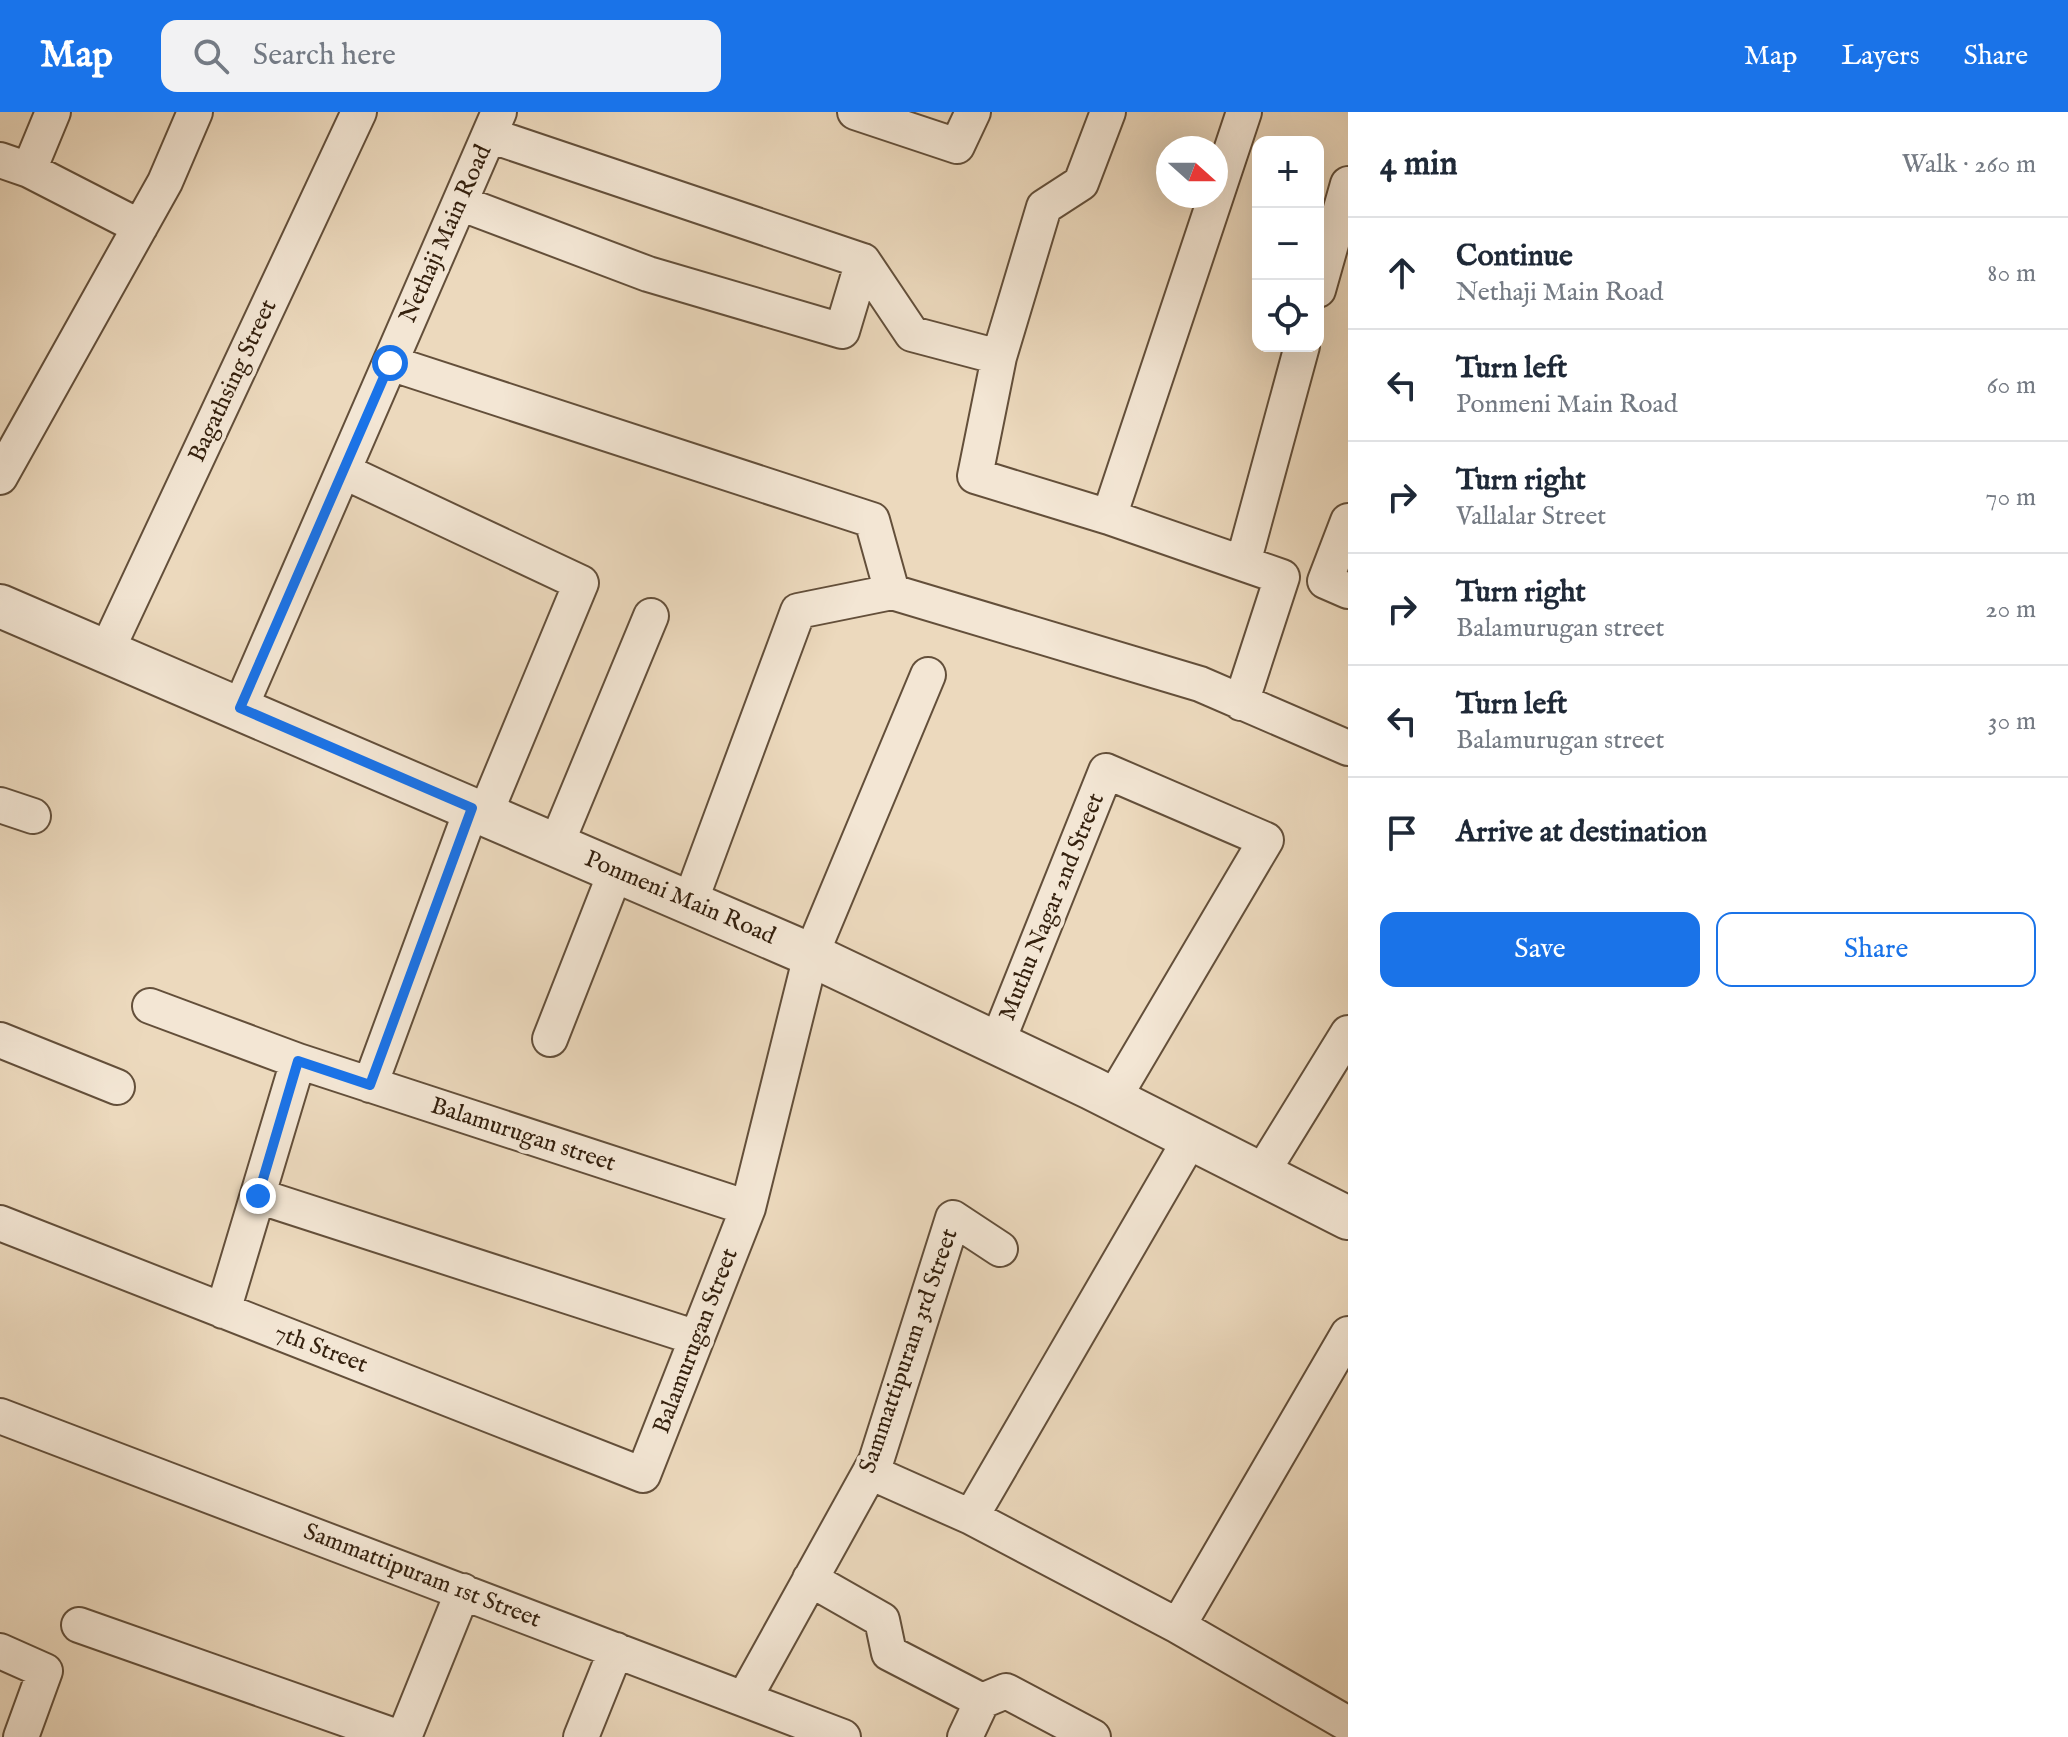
<!DOCTYPE html>
<html lang="en">
<head>
<meta charset="utf-8">
<style>
  :root { --surface:#fff; --page:#f2f2f3; --text:#1f2937; --muted:#747a83; --line:#e0e1e3; --accent:#1a73e8 }
  body { margin:0; font-family:"IM FELL English",serif; background:var(--page); color:var(--text) }
  .controls { position:absolute; right:24px; top:24px; display:grid; overflow:hidden; border-radius:16px; box-shadow:0 8px 32px #0002 }
  .controls button { width:72px; height:72px; display:grid; place-items:center; padding:0; border:0; border-bottom:2px solid var(--line); background:var(--surface); color:var(--text); font:40px sans-serif }
  .compass { position:absolute; left:1156px; top:24px; width:72px; height:72px; border-radius:50%; background:var(--surface); box-shadow:0 8px 32px #0002; rotate:111deg }
  .stop { position:absolute; width:24px; height:24px; margin:-18px; border:6px solid #1a73e8; border-radius:50%; background:#fff }
  .stop.end { background:#1a73e8; border-color:#fff; box-shadow:0 2px 8px #0008 }
  .list { margin:0; padding:0; list-style:none }
  h2 { display:flex; justify-content:space-between; align-items:center; height:104px; margin:0; padding:0 32px; font-size:34px }
  h2 small { font-size:26px; font-weight:400; color:var(--muted) }
  .list li { display:grid; grid-template-columns:52px 1fr auto; gap:24px; align-items:center; box-sizing:border-box; height:112px; padding:0 32px; border-top:2px solid var(--line) }
  .list b { display:block; font-size:30px; white-space:nowrap }
  .list p { margin:0; font-size:26px; white-space:nowrap; color:var(--muted) }
  .list em { font-size:26px; font-style:normal; color:var(--muted) }
  .actions { display:flex; gap:16px; padding:24px 32px }
  .actions a { flex:1; padding:18px 0; border:2px solid var(--accent); border-radius:16px; text-align:center; font-size:28px; color:var(--accent) }
  .actions .main { background:var(--accent); color:#fff }
  .icon { flex:none; width:44px; height:44px; fill:none; stroke:currentColor; stroke-width:2; stroke-linecap:round; stroke-linejoin:round }
  .map { position:relative; flex:none; width:1348px; height:1625px; overflow:hidden }
  header { display:flex; align-items:center; gap:48px; box-sizing:border-box; height:112px; padding:0 40px; background:var(--accent); color:#fff }
  header strong { font-size:38px }
  nav { display:flex; gap:44px; margin-inline-start:auto; font-size:28px }
  .search { width:560px; height:72px; background:var(--page); display:flex; align-items:center; gap:20px; box-sizing:border-box; padding:0 28px; border-radius:16px; color:var(--muted); font-size:30px }
  main { display:flex }
  aside { flex:1; background:var(--surface) }
  .map>svg:first-child { display:block }
  .lines { fill:none; stroke-linecap:round; stroke-linejoin:round }
  .minor-casing { stroke:#634f3a; stroke-width:38 }
  .tertiary-casing { stroke:#634f3a; stroke-width:46 }
  .minor { stroke:#f3e6d4; stroke-width:34 }
  .tertiary { stroke:#f3e6d4; stroke-width:42 }
  .route { stroke:#1a73e8; stroke-width:10 }
  .labels { text-anchor:middle; dominant-baseline:central; stroke-width:8; stroke-linejoin:round; paint-order:stroke }
  .street-label { font-size:24px; fill:#35210e; stroke:#f3e6d4 }
</style>
</head>
<body>
<header>
<strong>Map</strong>
<div class="search"><svg class="icon" aria-label="search" viewBox="0 0 24 24"><circle cx="10" cy="10" r="6"/><path d="M15 15l6 6"/></svg>Search here</div>
<nav><a>Map</a><a>Layers</a><a>Share</a></nav>
</header>
<main>
<div class="map">
<svg width="1348" height="1625" viewBox="0 0 1348 1625">
  <rect width="100%" height="100%" fill="#ecd9bd"/>
  <filter id="stains"><feTurbulence type="fractalNoise" baseFrequency=".0025" numOctaves="4"/><feColorMatrix values="0 0 0 0 .2 0 0 0 0 .09 0 0 0 0 .02 0 0 0 .5 -.17"/></filter>
  <radialGradient id="worn" r=".72"><stop offset=".6" stop-color="#630" stop-opacity="0"/><stop offset="1" stop-color="#630" stop-opacity=".3"/></radialGradient>
  <g class="lines">
    <defs>
      <path id="minor" d="M855,0L957,34L973,0
        M0,48L29,58L140,115
        M29,58L53,0
        M460,91L648,162L842,219L863,149L489,23
        M863,149L912,222L999,245L1044,95L1081,71L1108,0
        M1318,178L1348,72
        M999,245L975,364L1109,405
        M390,251L872,408L892,480L1200,572L1348,636
        M343,359L581,471L485,702
        M0,365L165,70L195,0
        M1348,409L1325,469L1348,479
        M1243,451L1302,234
        M107,538L359,0
        M1241,591L1282,465L1109,405L1244,0
        M240,596L499,0
        M0,693L33,704
        M556,733L651,504
        M690,790L798,499L892,480
        M150,894L298,949
        M550,927L616,759
        M0,928L117,975
        M997,931L1106,659L1266,728L1113,987
        M370,973L472,696
        M1261,1062L1348,921
        M258,1084L697,1226
        M0,1111L643,1363L748,1096
        M223,1199L298,949L748,1096L811,843L928,563
        M0,1304L843,1625
        M870,1360L971,1405L1191,1026
        M971,1405L1178,1514L1348,1612
        M810,1467L882,1508L889,1541L982,1589L965,1625
        M79,1513L397,1625
        M1178,1514L1348,1222
        M0,1539L45,1559L21,1625
        M744,1587L876,1349L953,1106L1000,1137
        M982,1589L1006,1579L1093,1625
        M404,1625L463,1479
        M581,1625L616,1538"/>
      <path id="tertiary" d="M0,494L811,843L1091,976L1348,1106"/>
    </defs>
    <use href="#minor" class="minor-casing"/>
    <use href="#tertiary" class="tertiary-casing"/>
    <use href="#minor" class="minor"/>
    <use href="#tertiary" class="tertiary"/>
  </g>
  <g class="lines">
    <path class="route" d="M258,1084L298,949L370,973L472,696L240,596L390,251"/>
  </g>
  <g class="labels">
    <g class="street-label">
      <text transform="translate(446 122) rotate(-66)">Nethaji Main Road</text>
      <text transform="translate(233 269) rotate(-65)">Bagathsing Street</text>
      <text transform="translate(680 786) rotate(23)">Ponmeni Main Road</text>
      <text transform="translate(1052 795) rotate(-68)">Muthu Nagar 2nd Street</text>
      <text transform="translate(523 1023) rotate(18)">Balamurugan street</text>
      <text transform="translate(696 1229) rotate(-69)">Balamurugan Street</text>
      <text transform="translate(321 1237) rotate(21)">7th Street</text>
      <text transform="translate(909 1239) rotate(-71)">Sammattipuram 3rd Street</text>
      <text transform="translate(422 1464) rotate(21)">Sammattipuram 1st Street</text>
    </g>
  </g>
  <rect width="100%" height="100%" filter="url(#stains)"/>
  <rect width="100%" height="100%" fill="url(#worn)"/>
</svg>
<div class="controls">
<button>+</button>
<button>−</button>
<button><svg class="icon" aria-label="locate" viewBox="0 0 24 24"><circle cx="12" cy="12" r="6"/><path d="M12 2v4M12 18v4M2 12h4M18 12h4"/></svg></button>
</div>
<svg class="compass" viewBox="-18 -18 36 36"><path d="M0-13l5 13h-10z" fill="#e53935"/><path d="M0 13l5-13h-10z" fill="#747a83"/></svg>
<div class="stop" style="left:390px;top:251px"></div>
<div class="stop end" style="left:258px;top:1084px"></div>
</div>
<aside>
<h2>4 min<small>Walk · 260 m</small></h2>
<ul class="list">
<li><svg class="icon" aria-label="ahead" viewBox="0 0 24 24"><path d="M12 20V5M6 11l6-6 6 6"/></svg><div><b>Continue</b><p>Nethaji Main Road</p></div><em>80 m</em></li>
<li><svg class="icon" aria-label="left" viewBox="0 0 24 24"><path d="M17 20v-9H6M10 6l-5 5 5 5"/></svg><div><b>Turn left</b><p>Ponmeni Main Road</p></div><em>60 m</em></li>
<li><svg class="icon" aria-label="right" viewBox="0 0 24 24"><path d="M7 20v-9h11M14 6l5 5-5 5"/></svg><div><b>Turn right</b><p>Vallalar Street</p></div><em>70 m</em></li>
<li><svg class="icon" aria-label="right" viewBox="0 0 24 24"><path d="M7 20v-9h11M14 6l5 5-5 5"/></svg><div><b>Turn right</b><p>Balamurugan street</p></div><em>20 m</em></li>
<li><svg class="icon" aria-label="left" viewBox="0 0 24 24"><path d="M17 20v-9H6M10 6l-5 5 5 5"/></svg><div><b>Turn left</b><p>Balamurugan street</p></div><em>30 m</em></li>
<li><svg class="icon" aria-label="arrive" viewBox="0 0 24 24"><path d="M6 21V4h12l-3 4 3 4H6"/></svg><div><b>Arrive at destination</b></div></li>
</ul>
<div class="actions"><a class="main">Save</a><a>Share</a></div>
</aside>
</main>
</body>
</html>
